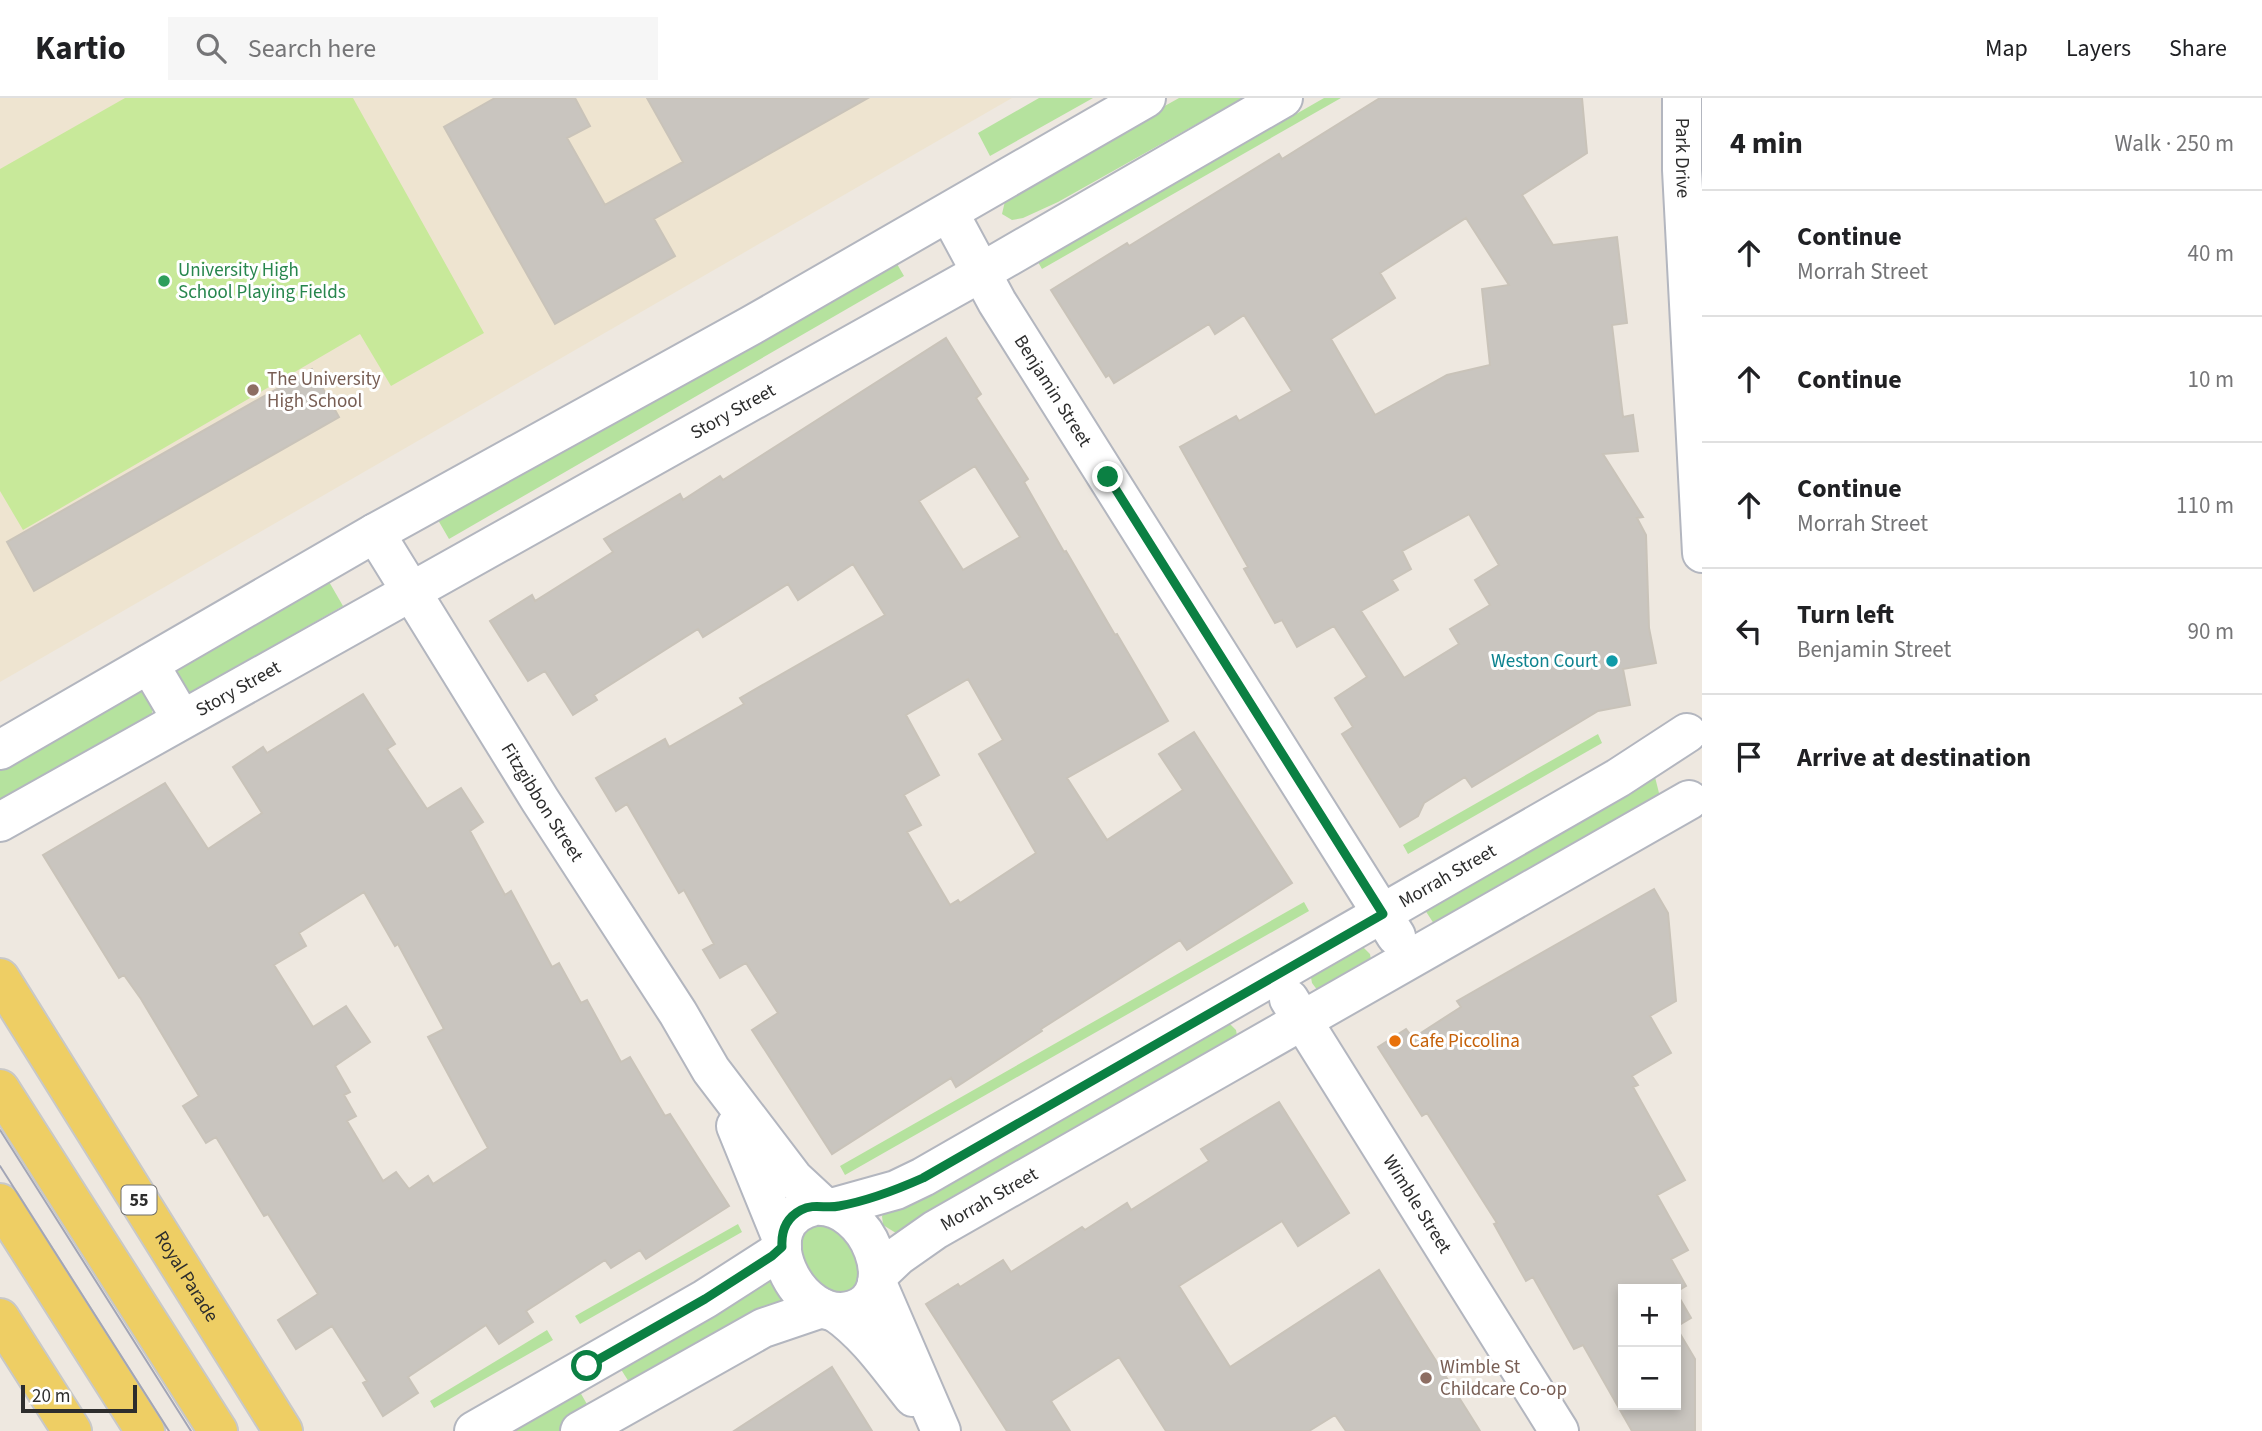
<!DOCTYPE html>
<html lang="en">
<head>
<meta charset="utf-8">
<style>
  :root { --surface:#fff; --page:#f6f6f6; --text:#202124; --muted:#757577; --line:#e0e0e0 }
  body { margin:0; font-family:"Source Sans 3",sans-serif; background:var(--page); color:var(--text) }
  .controls { position:absolute; right:21px; bottom:21px; display:grid; overflow:hidden; border-radius:0px; box-shadow:0 4px 10px #0003 }
  .controls button { width:63px; height:63px; display:grid; place-items:center; padding:0; border:0; border-bottom:2px solid var(--line); background:var(--surface); color:var(--text); font:35px sans-serif }
  .scale { position:absolute; left:21px; bottom:18px; width:116px; box-sizing:border-box; padding-left:7px; border:4px solid #2d2d2d; border-top:0; font-size:19px; line-height:24px; white-space:nowrap; color:#2d2d2d; -webkit-text-stroke:5px #fff; paint-order:stroke }
  .stop { position:absolute; width:21px; height:21px; margin:-16px; border:5px solid #0b8043; border-radius:50%; background:#fff }
  .stop.end { background:#0b8043; border-color:#fff; box-shadow:0 2px 7px #0008 }
  .list { margin:0; padding:0; list-style:none }
  h2 { display:flex; justify-content:space-between; align-items:center; height:91px; margin:0; padding:0 28px; font-size:30px }
  h2 small { font-size:23px; font-weight:400; color:var(--muted) }
  .list li { display:grid; grid-template-columns:46px 1fr auto; gap:21px; align-items:center; box-sizing:border-box; height:126px; padding:0 28px; border-top:2px solid var(--line) }
  .list b { display:block; font-size:26px; white-space:nowrap }
  .list p { margin:0; font-size:23px; white-space:nowrap; color:var(--muted) }
  .list em { font-size:23px; font-style:normal; color:var(--muted) }
  .icon { flex:none; width:38px; height:38px; fill:none; stroke:currentColor; stroke-width:2; stroke-linecap:round; stroke-linejoin:round }
  .map { position:relative; flex:none; width:1702px; height:1333px; overflow:hidden }
  header { display:flex; align-items:center; gap:42px; box-sizing:border-box; height:98px; padding:0 35px; background:var(--surface); border-bottom:2px solid var(--line) }
  header strong { font-size:33px }
  nav { display:flex; gap:38px; margin-inline-start:auto; font-size:24px }
  .search { width:490px; height:63px; background:var(--page); display:flex; align-items:center; gap:18px; box-sizing:border-box; padding:0 24px; border-radius:0px; color:var(--muted); font-size:26px }
  main { display:flex }
  aside { flex:1; background:var(--surface) }
  .map>svg:first-child { display:block }
  .education { fill:#eee4d0 }
  .green { fill:#b5e29e }
  .pitch { fill:#c8e99a }
  .building { fill:#c9c5bf; stroke:#c9c3b9; stroke-width:2; fill-rule:evenodd }
  .lines { fill:none; stroke-linecap:round; stroke-linejoin:round }
  .street-casing { stroke:#b3b6bf; stroke-width:42 }
  .primary-casing { stroke:#c8c8c8; stroke-width:42 }
  .street { stroke:#fff; stroke-width:38 }
  .primary { stroke:#eece64; stroke-width:38 }
  .tram { stroke:#a2a5b6; stroke-width:2 }
  .route { stroke:#0b8043; stroke-width:9 }
  .leisure-dot { fill:#2e9e5b; stroke:#fff; stroke-width:2.5 }
  .education-dot { fill:#8d6e63; stroke:#fff; stroke-width:2.5 }
  .culture-dot { fill:#0f9aa8; stroke:#fff; stroke-width:2.5 }
  .food-dot { fill:#e8710a; stroke:#fff; stroke-width:2.5 }
  .labels { text-anchor:middle; dominant-baseline:central; stroke-width:6; stroke-linejoin:round; paint-order:stroke }
  .shield { fill:#fff; stroke:#6c6c6c; stroke-width:2 }
  .shield-label { font-size:18px; font-weight:bold; fill:#2d2d2d }
  .street-label { font-size:19px; fill:#2d2d2d; stroke:#fff }
  .leisure-label { font-size:19px; fill:#27864d; stroke:#fff; text-anchor:start }
  .education-label { font-size:19px; fill:#785e54; stroke:#fff; text-anchor:start }
  .culture-label { font-size:19px; fill:#0d838f; stroke:#fff; text-anchor:end }
  .food-label { font-size:19px; fill:#c56008; stroke:#fff; text-anchor:start }
</style>
</head>
<body>
<header>
<strong>Kartio</strong>
<div class="search"><svg class="icon" aria-label="search" viewBox="0 0 24 24"><circle cx="10" cy="10" r="6"/><path d="M15 15l6 6"/></svg>Search here</div>
<nav><a>Map</a><a>Layers</a><a>Share</a></nav>
</header>
<main>
<div class="map">
<svg width="1702" height="1333" viewBox="0 0 1702 1333">
  <rect width="100%" height="100%" fill="#eee8e0"/>
  <path class="education" d="M0,0H1012L0,584Z"/>
  <path class="green" d="M1039,0H1093L990,58L978,35Z
    M1179,0H1243L1058,104L1023,120L1012,122L1002,116L1005,103L1045,75Z
    M1324,0H1341L1042,171L1038,164Z
    M893,159L904,178L449,441L438,422Z
    M328,482L343,508L189,596L175,571Z
    M141,591L145,592C151,605 158,610 147,622L0,705V667Z
    M1598,636L1602,645L1408,756L1403,747Z
    M1653,671L1662,707L1436,829L1425,812Z
    M1304,804L1309,813L845,1077L840,1068Z
    M1361,847L1370,856L1372,868L1318,893L1312,885L1310,874Z
    M1229,925L1236,932L1238,943L904,1140L883,1127L882,1118L890,1108Z
    M820,1117L862,1154L855,1200L821,1196L796,1148L808,1121Z
    M738,1126L742,1134L580,1226L575,1218Z
    M773,1175L789,1204L634,1292L617,1265Z
    M547,1232L553,1242L434,1310L430,1303Z
    M576,1287L592,1315L561,1333H496Z"/>
  <path class="pitch" d="M125,0H353L484,235L391,288L360,236L23,432L0,393V71Z"/>
  <path class="building" d="M495,0H575L590,28L567,40L605,107L683,64L647,0H868L654,121L675,158L555,226L444,29Z
    M1380,0H1582L1587,55L1522,97L1553,147L1617,139L1627,225L1612,227L1623,319L1633,317L1638,353L1603,356L1643,419L1637,420L1646,437L1649,530L1656,565L1623,571L1630,607L1598,613L1472,689L1465,679L1424,705L1418,718L1400,729L1342,636L1353,629L1335,600L1367,579L1334,528L1297,549L1282,522L1275,525L1244,471L1248,469L1180,349L1236,318L1239,323L1292,293L1244,217L1215,236L1209,226L1114,285L1109,277L1106,279L1051,192L1127,145L1129,148L1279,56L1282,61ZM1466,120L1509,187L1482,191L1490,267L1447,277L1375,317L1331,241L1395,200L1380,175ZM1469,416L1499,467L1475,482L1490,507L1450,531L1459,546L1404,580L1361,513L1398,492L1392,482L1411,471L1402,453Z
    M946,240L981,296L976,300L1028,381L1024,384L1064,454L1066,453L1115,537L1117,536L1168,623L1067,680L1107,742L1183,692L1159,656L1194,634L1292,785L1187,852L1180,842L1041,931L1042,933L956,989L951,980L832,1056L752,932L778,915L746,865L720,880L703,852L714,846L684,792L679,795L627,706L616,713L596,680L665,641L669,649L744,606L740,600L885,517L853,466L798,502L788,486L703,539L698,531L594,597L597,602L573,617L545,573L528,583L490,523L532,497L535,503L613,454L604,441L680,396L683,402L720,378L723,382ZM975,368L1020,439L963,472L919,403ZM968,581L1003,642L979,656L1036,755L960,805L958,802L950,807L907,734L921,727L904,697L939,677L906,617Z
    M312,271L339,319L34,493L7,444Z
    M363,596L395,646L387,651L427,711L461,690L483,724L470,733L505,797L511,793L552,869L559,865L581,905L587,902L621,964L630,959L665,1018L670,1016L729,1108L646,1161L640,1152L611,1170L605,1162L526,1213L533,1224L499,1246L486,1227L408,1279L418,1295L383,1318L363,1285L367,1283L332,1228L296,1251L278,1222L318,1196L268,1116L264,1118L216,1039L206,1045L183,1008L199,998L141,901L124,877L119,880L43,757L165,685L208,751L262,715L233,669L263,649L267,655ZM364,794L395,848L398,846L444,931L428,939L488,1050L433,1086L428,1078L409,1091L396,1074L383,1083L347,1023L356,1018L344,997L350,994L335,968L370,944L346,908L313,929L274,867L306,848L299,835Z
    M1654,791L1668,815L1676,903L1650,918L1671,955L1632,978L1638,987L1633,989L1685,1082L1657,1097L1688,1152L1671,1161L1686,1188L1676,1194L1691,1220L1676,1229L1695,1261V1333H1632L1583,1247L1574,1251L1533,1179L1526,1183L1494,1126L1497,1125L1427,1015L1422,1018L1378,949L1406,931L1413,940L1461,909L1457,903ZM1623,1191H1676V1307H1623Z
    M1279,1004L1349,1115L1298,1148L1282,1123L1179,1188L1230,1269L1379,1172L1480,1333H1346L1335,1317L1309,1333H1166L1119,1259L1051,1303L1070,1333H1007L926,1206L958,1186L960,1189L1003,1162L1011,1174L1082,1129L1085,1132L1127,1105L1131,1112L1209,1063L1201,1051Z
    M832,1269L872,1333H734Z"/>
  <g class="lines">
    <defs>
      <g id="street">
        <path id="s1" d="M1682,0V72L1702,455"/>
        <path id="s2" d="M949,115L997,204L1396,838"/>
        <path id="s3" d="M375,435L540,702L678,915L711,972L794,1081L822,1107"/>
        <path d="M149,566L181,620"/>
        <path d="M0,652L375,435L752,227L1146,0"/>
        <path id="s4" d="M0,724L980,175L1283,0"/>
        <path id="s5" d="M1289,901L1559,1333"/>
        <path d="M736,1028L782,1141"/>
        <path d="M815,1108C869,1104 904,1196 853,1212C799,1230 745,1123 815,1108Z"/>
        <path id="s6" d="M835,1109L896,1092L923,1079L1618,680L1687,635"/>
        <path id="s7" d="M878,1177L898,1158L935,1132L1689,702"/>
        <path d="M877,1185L941,1333"/>
        <path d="M835,1214C867,1236 889,1269 913,1299"/>
        <path d="M474,1333L705,1201L772,1158L782,1149"/>
        <path d="M580,1333L763,1230L822,1210"/>
      </g>
      <g id="primary">
        <path id="s8" d="M0,880L283,1333"/>
        <path d="M0,991L218,1333"/>
        <path d="M0,1105L145,1333"/>
        <path d="M0,1220L72,1333"/>
      </g>
    </defs>
    <use href="#street" class="street-casing"/>
    <use href="#primary" class="primary-casing"/>
    <use href="#street" class="street"/>
    <use href="#primary" class="primary"/>
    <path class="tram" d="M0,1032L191,1333
      M0,1068L169,1333"/>
  </g>
  <g class="lines">
    <path class="route" d="M587,1268L705,1201L772,1158L782,1149C781,1133 786,1120 801,1112C814,1105 826,1111 839,1108C867,1103 896,1092 923,1080L1383,816L1108,379"/>
  </g>
  <circle class="leisure-dot" cx="164" cy="183" r="7"/>
  <g class="education-dot">
    <circle cx="253" cy="292" r="7"/>
    <circle cx="1426" cy="1280" r="7"/>
  </g>
  <circle class="culture-dot" cx="1612" cy="563" r="7"/>
  <circle class="food-dot" cx="1395" cy="943" r="7"/>
  <g class="labels">
    <rect class="shield" x="121.5" y="1087.5" width="35" height="29" rx="5"/>
    <g class="shield-label">
      <text x="139" y="1102">55</text>
    </g>
    <g class="street-label">
      <text stroke="none"><textPath href="#s1" startOffset="60">Park Drive</textPath></text>
      <text stroke="none"><textPath href="#s2" startOffset="206">Benjamin Street</textPath></text>
      <text stroke="none"><textPath href="#s4" startOffset="840">Story Street</textPath></text>
      <text stroke="none"><textPath href="#s4" startOffset="273">Story Street</textPath></text>
      <text stroke="none"><textPath href="#s3" startOffset="317">Fitzgibbon Street</textPath></text>
      <text stroke="none"><textPath href="#s6" startOffset="698">Morrah Street</textPath></text>
      <text stroke="none"><textPath href="#s7" startOffset="135">Morrah Street</textPath></text>
      <text stroke="none"><textPath href="#s5" startOffset="242">Wimble Street</textPath></text>
      <text stroke="none"><textPath href="#s8" startOffset="352">Royal Parade</textPath></text>
    </g>
    <g class="leisure-label">
      <text x="178" y="172">University High<tspan x="178" dy="22">School Playing Fields</tspan></text>
    </g>
    <g class="education-label">
      <text x="267" y="281">The University<tspan x="267" dy="22">High School</tspan></text>
      <text x="1440" y="1269">Wimble St<tspan x="1440" dy="22">Childcare Co-op</tspan></text>
    </g>
    <g class="culture-label">
      <text x="1598" y="563">Weston Court</text>
    </g>
    <g class="food-label">
      <text x="1409" y="943">Cafe Piccolina</text>
    </g>
  </g>
</svg>
<div class="controls">
<button>+</button>
<button>−</button>
</div>
<div class="scale">20 m</div>
<div class="stop" style="left:587px;top:1268px"></div>
<div class="stop end" style="left:1108px;top:379px"></div>
</div>
<aside>
<h2>4 min<small>Walk · 250 m</small></h2>
<ul class="list">
<li><svg class="icon" aria-label="ahead" viewBox="0 0 24 24"><path d="M12 20V5M6 11l6-6 6 6"/></svg><div><b>Continue</b><p>Morrah Street</p></div><em>40 m</em></li>
<li><svg class="icon" aria-label="ahead" viewBox="0 0 24 24"><path d="M12 20V5M6 11l6-6 6 6"/></svg><div><b>Continue</b></div><em>10 m</em></li>
<li><svg class="icon" aria-label="ahead" viewBox="0 0 24 24"><path d="M12 20V5M6 11l6-6 6 6"/></svg><div><b>Continue</b><p>Morrah Street</p></div><em>110 m</em></li>
<li><svg class="icon" aria-label="left" viewBox="0 0 24 24"><path d="M17 20v-9H6M10 6l-5 5 5 5"/></svg><div><b>Turn left</b><p>Benjamin Street</p></div><em>90 m</em></li>
<li><svg class="icon" aria-label="arrive" viewBox="0 0 24 24"><path d="M6 21V4h12l-3 4 3 4H6"/></svg><div><b>Arrive at destination</b></div></li>
</ul>
</aside>
</main>
</body>
</html>
